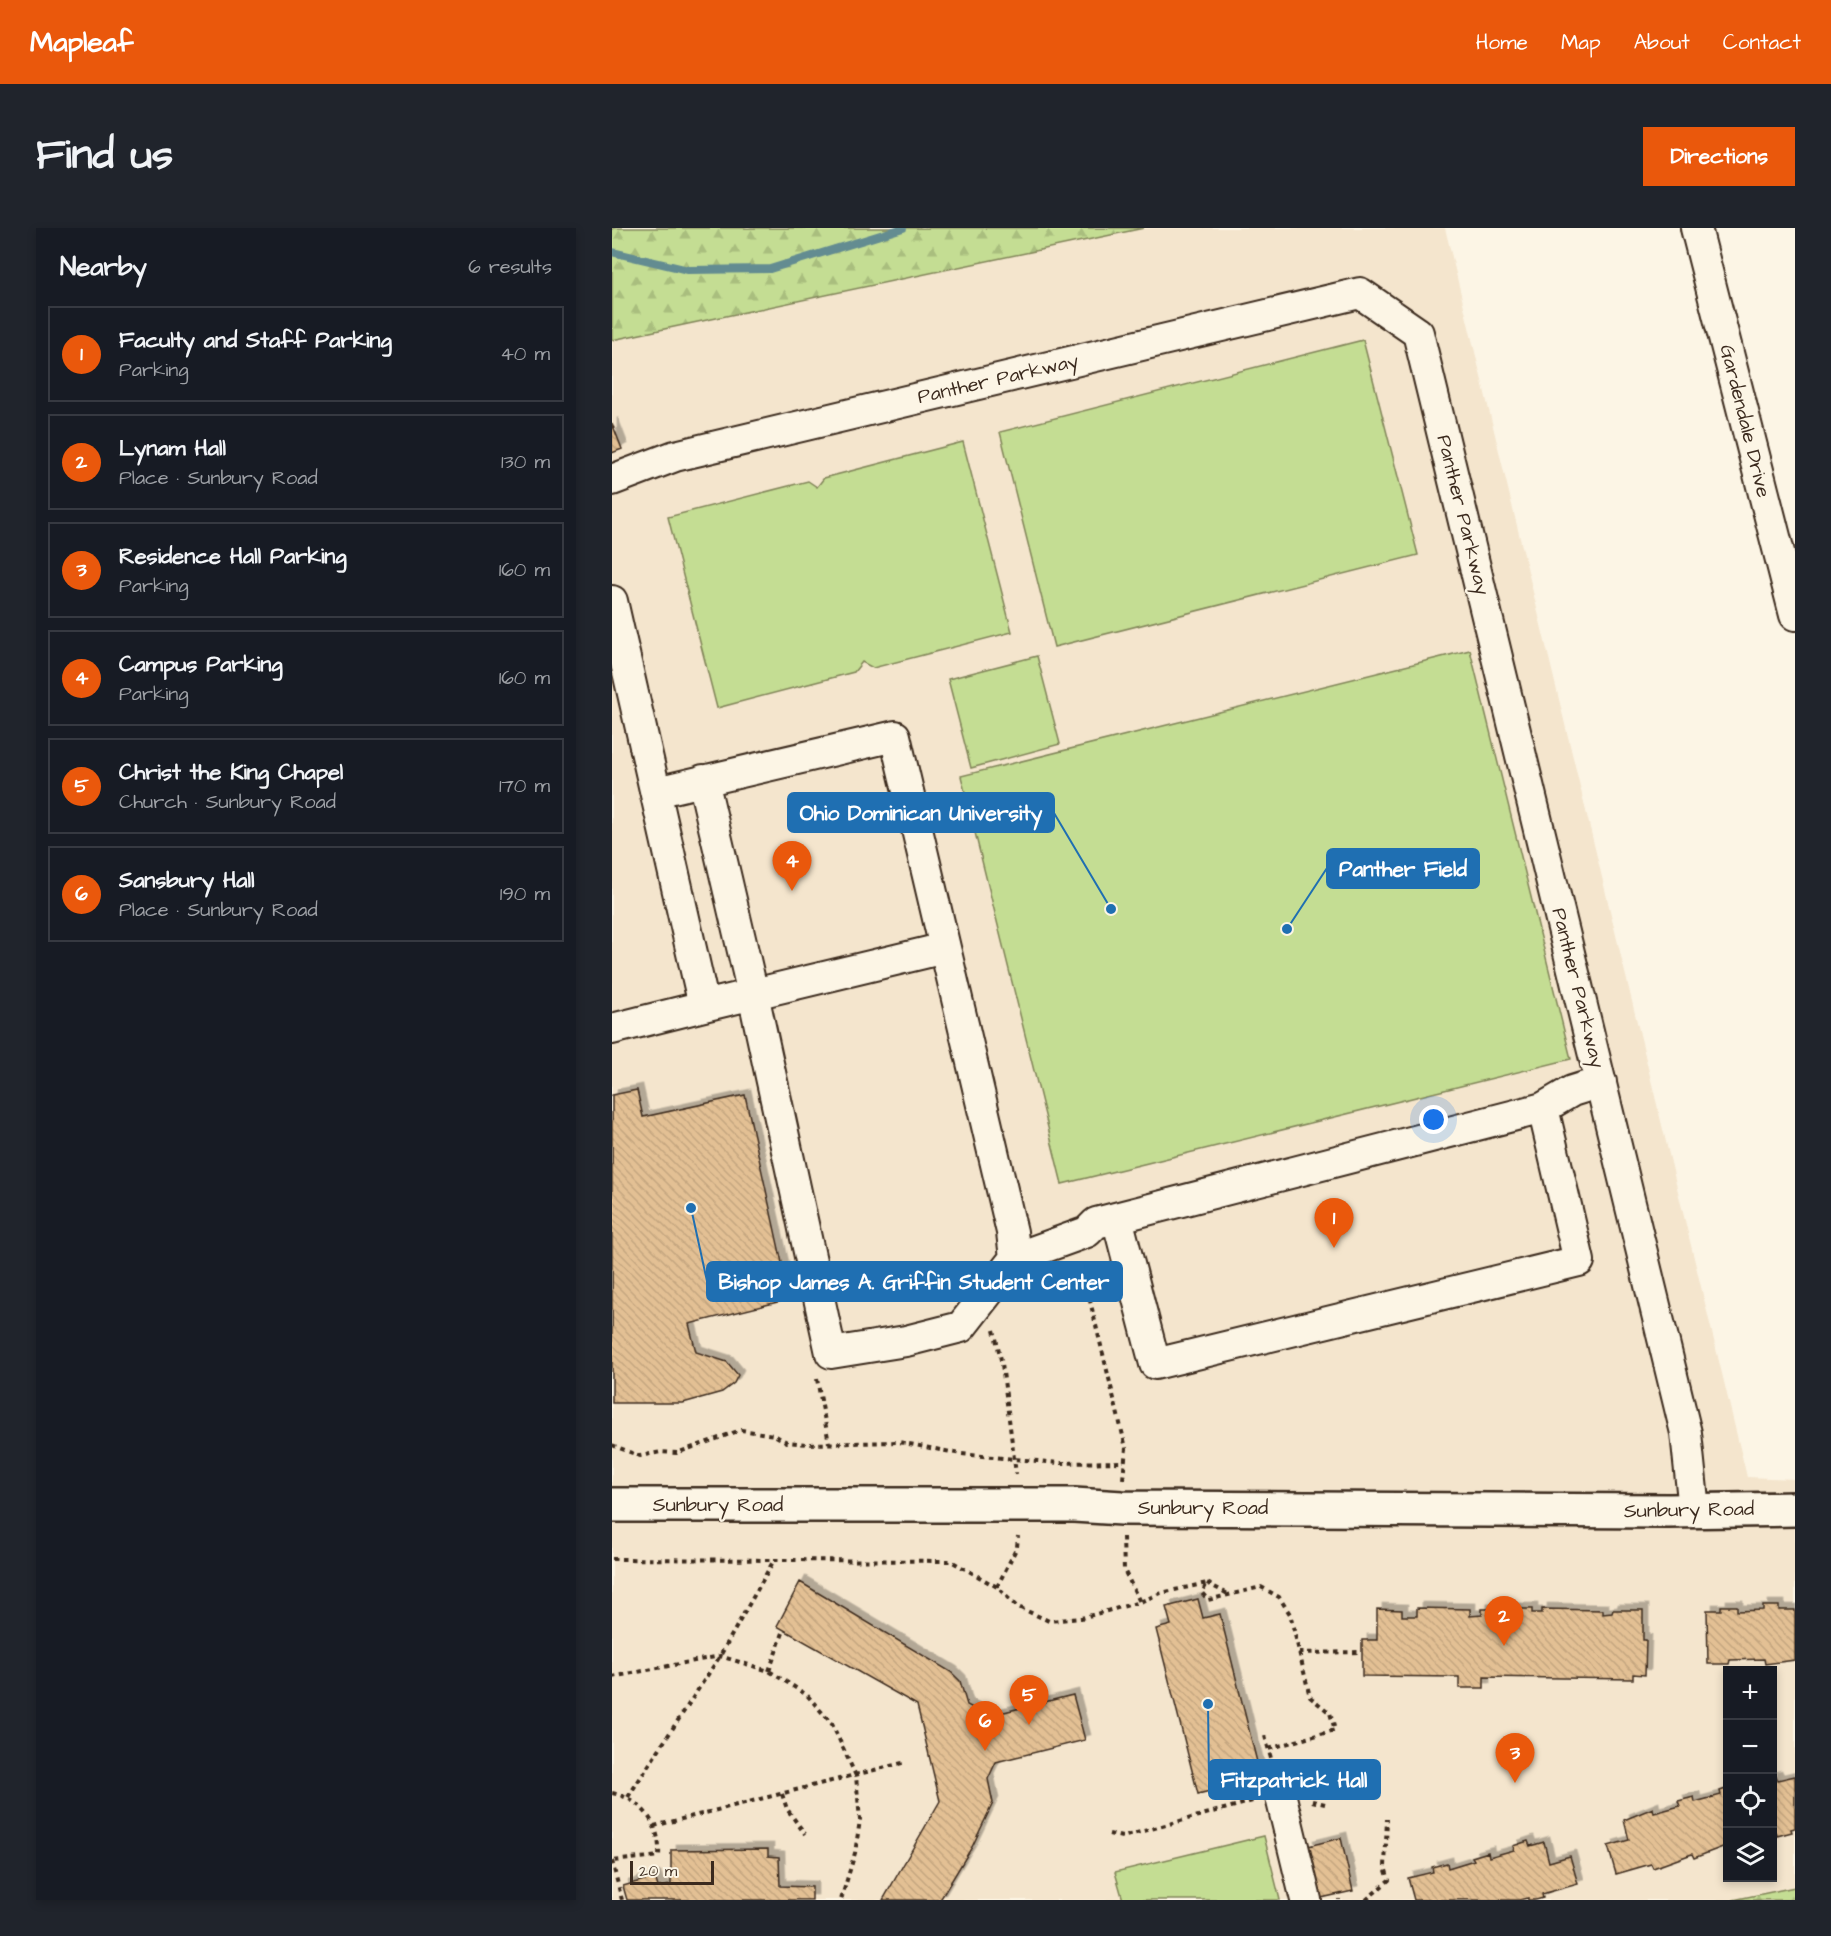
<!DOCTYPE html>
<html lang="en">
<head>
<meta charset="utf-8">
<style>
  :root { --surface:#171b24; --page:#20242c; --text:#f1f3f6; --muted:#9ea1a6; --line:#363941; --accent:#ea580c }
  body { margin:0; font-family:"Architects Daughter",sans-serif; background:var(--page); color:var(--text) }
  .controls { position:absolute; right:18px; bottom:18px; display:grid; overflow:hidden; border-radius:0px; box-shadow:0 3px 9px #0003 }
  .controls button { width:54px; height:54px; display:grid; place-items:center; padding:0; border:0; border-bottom:2px solid var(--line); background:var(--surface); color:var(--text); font:30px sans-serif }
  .scale { position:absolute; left:18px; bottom:15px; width:84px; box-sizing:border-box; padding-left:6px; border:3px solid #3b2a1e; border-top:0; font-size:16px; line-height:21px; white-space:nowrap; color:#3b2a1e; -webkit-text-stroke:4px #fcf5e5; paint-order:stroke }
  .you { position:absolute; left:822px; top:892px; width:21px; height:21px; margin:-15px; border:4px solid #fff; border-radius:50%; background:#1a73e8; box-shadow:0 0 0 9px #1a73e833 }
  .badge { display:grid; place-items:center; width:39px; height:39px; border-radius:50%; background:var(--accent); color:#fff; font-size:20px; font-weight:700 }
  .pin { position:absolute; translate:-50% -50px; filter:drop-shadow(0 2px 3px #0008) }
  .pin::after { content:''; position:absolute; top:32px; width:21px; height:18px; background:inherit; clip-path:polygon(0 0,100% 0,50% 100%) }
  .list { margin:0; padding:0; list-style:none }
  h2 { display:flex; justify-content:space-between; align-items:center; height:78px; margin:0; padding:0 24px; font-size:26px }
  h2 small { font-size:20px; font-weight:400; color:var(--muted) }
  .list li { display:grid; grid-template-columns:39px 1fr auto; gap:18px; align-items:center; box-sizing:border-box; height:96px; margin:0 12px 12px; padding:0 12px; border:2px solid var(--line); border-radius:0px }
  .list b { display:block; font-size:22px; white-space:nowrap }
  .list p { margin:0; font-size:20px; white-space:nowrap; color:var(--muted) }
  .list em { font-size:20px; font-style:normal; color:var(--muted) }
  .icon { flex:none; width:33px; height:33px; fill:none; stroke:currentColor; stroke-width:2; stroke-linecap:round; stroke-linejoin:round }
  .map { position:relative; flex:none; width:1183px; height:1672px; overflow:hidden; border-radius:0px }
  header { display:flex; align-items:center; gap:36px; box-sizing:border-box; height:84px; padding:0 30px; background:var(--accent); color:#fff }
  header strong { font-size:28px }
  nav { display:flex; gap:33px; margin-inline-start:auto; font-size:21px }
  .intro { display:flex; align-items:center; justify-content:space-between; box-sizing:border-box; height:144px; padding:0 36px }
  h1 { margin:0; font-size:42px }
  .button { padding:15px 27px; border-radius:0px; background:var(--accent); color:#fff; font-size:21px; font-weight:700 }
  main { display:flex; gap:36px; padding:0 36px }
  aside { flex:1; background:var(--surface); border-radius:0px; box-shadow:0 3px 9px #0003 }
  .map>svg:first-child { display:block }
  .built { fill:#f4e5cd; fill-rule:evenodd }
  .forest { fill:url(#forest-firs); stroke:#808458; stroke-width:1.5 }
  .park { fill:#c4dd93; stroke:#808458; stroke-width:1.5 }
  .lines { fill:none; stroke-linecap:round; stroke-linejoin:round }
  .stream { stroke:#648c91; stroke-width:8 }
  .building { fill:url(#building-back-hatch); stroke:#3b2a1e; stroke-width:1.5; filter:url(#shadow) }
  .minor-casing { stroke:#3b2a1e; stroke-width:34 }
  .major-casing { stroke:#3b2a1e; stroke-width:38 }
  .path { stroke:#3b2a1e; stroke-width:4; stroke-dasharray:4.5 4.5; stroke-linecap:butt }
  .minor { stroke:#fcf5e5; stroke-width:30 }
  .major { stroke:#fcf5e5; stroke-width:33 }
  .labels { text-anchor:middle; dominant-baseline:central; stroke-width:5; stroke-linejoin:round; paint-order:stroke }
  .street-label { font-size:20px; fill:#3b2a1e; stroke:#fcf5e5 }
  .leader { fill:none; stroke:#1f6fb2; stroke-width:2 }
  .callout-dot { fill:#1f6fb2; stroke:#fcf5e5; stroke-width:2 }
  .callout { fill:#1f6fb2; stroke:#1f6fb2; stroke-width:2 }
  .callout-label { font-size:21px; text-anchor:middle; font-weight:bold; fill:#fff }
</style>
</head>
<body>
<header>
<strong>Mapleaf</strong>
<nav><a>Home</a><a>Map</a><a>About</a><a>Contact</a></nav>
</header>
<div class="intro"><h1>Find us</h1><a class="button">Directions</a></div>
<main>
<aside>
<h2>Nearby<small>6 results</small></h2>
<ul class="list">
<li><span class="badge">1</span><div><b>Faculty and Staff Parking</b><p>Parking</p></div><em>40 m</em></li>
<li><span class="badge">2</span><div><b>Lynam Hall</b><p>Place · Sunbury Road</p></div><em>130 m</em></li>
<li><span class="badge">3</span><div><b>Residence Hall Parking</b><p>Parking</p></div><em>160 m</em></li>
<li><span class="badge">4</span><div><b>Campus Parking</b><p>Parking</p></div><em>160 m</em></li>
<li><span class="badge">5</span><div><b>Christ the King Chapel</b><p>Church · Sunbury Road</p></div><em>170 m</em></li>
<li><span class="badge">6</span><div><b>Sansbury Hall</b><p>Place · Sunbury Road</p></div><em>190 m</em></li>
</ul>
</aside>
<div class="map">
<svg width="1183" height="1672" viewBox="0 0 1183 1672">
  <defs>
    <pattern id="forest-firs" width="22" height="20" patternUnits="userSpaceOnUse" patternTransform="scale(1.5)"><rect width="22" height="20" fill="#c4dd93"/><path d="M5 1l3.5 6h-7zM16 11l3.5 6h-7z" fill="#a9be7e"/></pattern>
    <pattern id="building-back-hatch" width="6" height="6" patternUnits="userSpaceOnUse" patternTransform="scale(1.5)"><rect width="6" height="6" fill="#e3c094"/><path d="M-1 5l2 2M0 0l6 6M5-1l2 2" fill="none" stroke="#c4a57f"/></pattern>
    <filter id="shadow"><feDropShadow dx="5.5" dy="-5.5" stdDeviation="0" flood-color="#0004"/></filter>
  </defs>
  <rect width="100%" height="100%" fill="#fcf5e5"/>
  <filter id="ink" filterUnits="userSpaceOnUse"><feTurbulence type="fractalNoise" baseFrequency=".0167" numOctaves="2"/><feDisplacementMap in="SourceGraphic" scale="12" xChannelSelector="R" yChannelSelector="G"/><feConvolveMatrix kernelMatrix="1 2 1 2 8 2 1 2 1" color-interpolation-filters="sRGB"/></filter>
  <g filter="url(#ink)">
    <path class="built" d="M532,0H833L1135,1249L1183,1251V1659L1121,1672H0V112ZM1116,1442H1160V1650H1116Z"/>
    <path class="forest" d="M0,0H532L0,112Z
      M1183,1659V1672H1121Z"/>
    <path class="park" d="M751,112L806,327L442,419L388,204Z
      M351,214L400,404L261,440L250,434L242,444L105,480L56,289L196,253L205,259L212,250Z
      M858,422L959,831L450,956L349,548Z
      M425,428L448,516L359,540L336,451Z
      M652,1608L668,1672H511L503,1644Z"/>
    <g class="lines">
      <path class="stream" d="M0,24L76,42L158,41L291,0"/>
    </g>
    <path class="building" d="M0,195L10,221L0,225Z
      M25,862L31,889L133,867L178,1071L77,1096L84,1124L115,1134L126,1147L122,1155L110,1164L71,1175H0V867Z
      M188,1354L339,1444L348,1453L355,1477L376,1488L461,1467L473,1512L384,1534L376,1551L381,1575L360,1619L328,1672H271L328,1573L305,1477L165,1398Z
      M586,1371L591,1390L608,1386L649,1550L586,1566L544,1401L559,1397L554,1379Z
      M1109,1378H1125V1383L1151,1382V1378H1167V1382H1183V1432L1153,1436L1152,1431L1118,1432L1117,1436H1096L1095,1382H1109Z
      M805,1380L858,1381V1388L870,1387V1381H920V1385H930V1381L991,1382V1386L1000,1385L1001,1382H1031V1412H1034L1033,1447L1021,1446V1451L872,1449V1460H847V1449L750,1448V1412H765V1381L790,1382V1388H805Z
      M1164,1548L1166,1552L1183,1548V1600L1179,1601L1180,1604L1165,1608L1164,1604L1160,1605V1549Z
      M1116,1560V1617L1082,1630L1080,1626L1041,1640L1039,1636L1004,1646L996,1618L1017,1612L1012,1592L1041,1580L1042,1585L1068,1578L1066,1573L1082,1569L1083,1574L1109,1567L1108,1563Z
      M729,1610L741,1663L709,1670L696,1618Z
      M916,1613L918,1618L932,1614L937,1634L958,1628L966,1656L930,1666L931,1670L924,1672H916V1670L907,1672H802L796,1650L821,1644L820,1639L835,1635L836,1640L862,1632L860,1629L876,1624L877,1629L902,1622L901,1618Z
      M156,1621V1628L167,1629L168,1658L200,1659V1672H15L11,1658L43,1649L46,1659L59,1657V1622Z"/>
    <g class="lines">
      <defs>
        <path id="minor" d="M1084,0L1183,387
          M0,252L63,228L748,65L806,105L1074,1205L1082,1282
          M0,373L92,778C172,759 252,739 333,720L400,1004L403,1030L349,1099L294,1113L219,1125L141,766L91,552
          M44,564L283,508L333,720
          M0,801L92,778
          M505,990L543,1136L967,1033L931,880
          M403,1030L475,1004L484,995L931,880L960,863L989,854
          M668,1565L694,1672"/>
        <path id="major" d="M0,1277H462L510,1280L1057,1283L1183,1281"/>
      </defs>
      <use href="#minor" class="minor-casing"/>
      <use href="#major" class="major-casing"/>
      <path class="path" d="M469,1036L514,1220L511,1251
        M382,1102L390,1136L404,1246
        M205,1151L217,1215
        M0,1217L28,1228L49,1224L65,1225L129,1202L162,1207L175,1214L195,1216L287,1214L349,1226L402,1231L448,1235L512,1234
        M511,1309L512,1342L528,1374
        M0,1331L339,1333L385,1359L404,1378L437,1393L469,1390L528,1374L549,1365L595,1355L590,1365L596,1372L649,1359L667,1369L678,1386L698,1469L718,1485L723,1502L656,1521
        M595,1355L616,1366
        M385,1359L405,1319L406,1308
        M687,1425L750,1424
        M157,1443L172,1402
        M0,1449L108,1428L157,1443L195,1467L220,1496L244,1548L248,1592L243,1625L229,1672
        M653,1508L661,1538
        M0,1565C30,1571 49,1597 47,1628L0,1633
        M170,1566L175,1581L193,1606
        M16,1569L108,1428L162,1332
        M700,1573L713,1576
        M42,1598L294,1534
        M497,1606L510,1609L641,1573
        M0,1633L10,1672
        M727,1671V1672
        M754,1672L777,1652L773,1639L775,1591"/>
      <use href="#minor" class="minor"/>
      <use href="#major" class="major"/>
    </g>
  </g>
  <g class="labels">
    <g class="street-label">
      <text transform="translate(386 151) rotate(-13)">Panther Parkway</text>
      <text transform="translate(1133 193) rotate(76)">Gardendale Drive</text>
      <text transform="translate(851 287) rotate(76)">Panther Parkway</text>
      <text transform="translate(966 760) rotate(76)">Panther Parkway</text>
      <text x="106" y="1277">Sunbury Road</text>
      <text x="591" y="1280">Sunbury Road</text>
      <text transform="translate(1077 1282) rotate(-1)">Sunbury Road</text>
    </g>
  </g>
  <path class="leader" d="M499 681L442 585M675 701L715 640M79 980L95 1053M596 1476L597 1551"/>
  <g class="callout-dot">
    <circle cx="499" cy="681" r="6"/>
    <circle cx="675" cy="701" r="6"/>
    <circle cx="79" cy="980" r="6"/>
    <circle cx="596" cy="1476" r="6"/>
  </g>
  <g class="callout">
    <rect x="176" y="565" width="266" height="39" rx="6"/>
    <rect x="715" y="621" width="152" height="39" rx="6"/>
    <rect x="95" y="1034" width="415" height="39" rx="6"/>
    <rect x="597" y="1532" width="171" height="39" rx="6"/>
  </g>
  <g class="callout-label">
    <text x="309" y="592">Ohio Dominican University</text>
    <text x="791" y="648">Panther Field</text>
    <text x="302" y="1061">Bishop James A. Griffin Student Center</text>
    <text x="682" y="1559">Fitzpatrick Hall</text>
  </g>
</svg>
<div class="controls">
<button>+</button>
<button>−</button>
<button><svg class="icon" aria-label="locate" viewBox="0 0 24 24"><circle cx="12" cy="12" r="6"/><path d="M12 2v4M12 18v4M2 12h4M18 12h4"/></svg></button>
<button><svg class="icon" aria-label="layers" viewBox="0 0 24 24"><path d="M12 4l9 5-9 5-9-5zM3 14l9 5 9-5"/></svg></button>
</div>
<div class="scale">20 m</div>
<div class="you"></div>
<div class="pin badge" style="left:722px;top:1020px">1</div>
<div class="pin badge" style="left:892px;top:1418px">2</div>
<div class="pin badge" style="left:903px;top:1555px">3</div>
<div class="pin badge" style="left:180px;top:663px">4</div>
<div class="pin badge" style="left:417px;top:1497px">5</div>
<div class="pin badge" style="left:373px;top:1523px">6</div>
</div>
</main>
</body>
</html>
